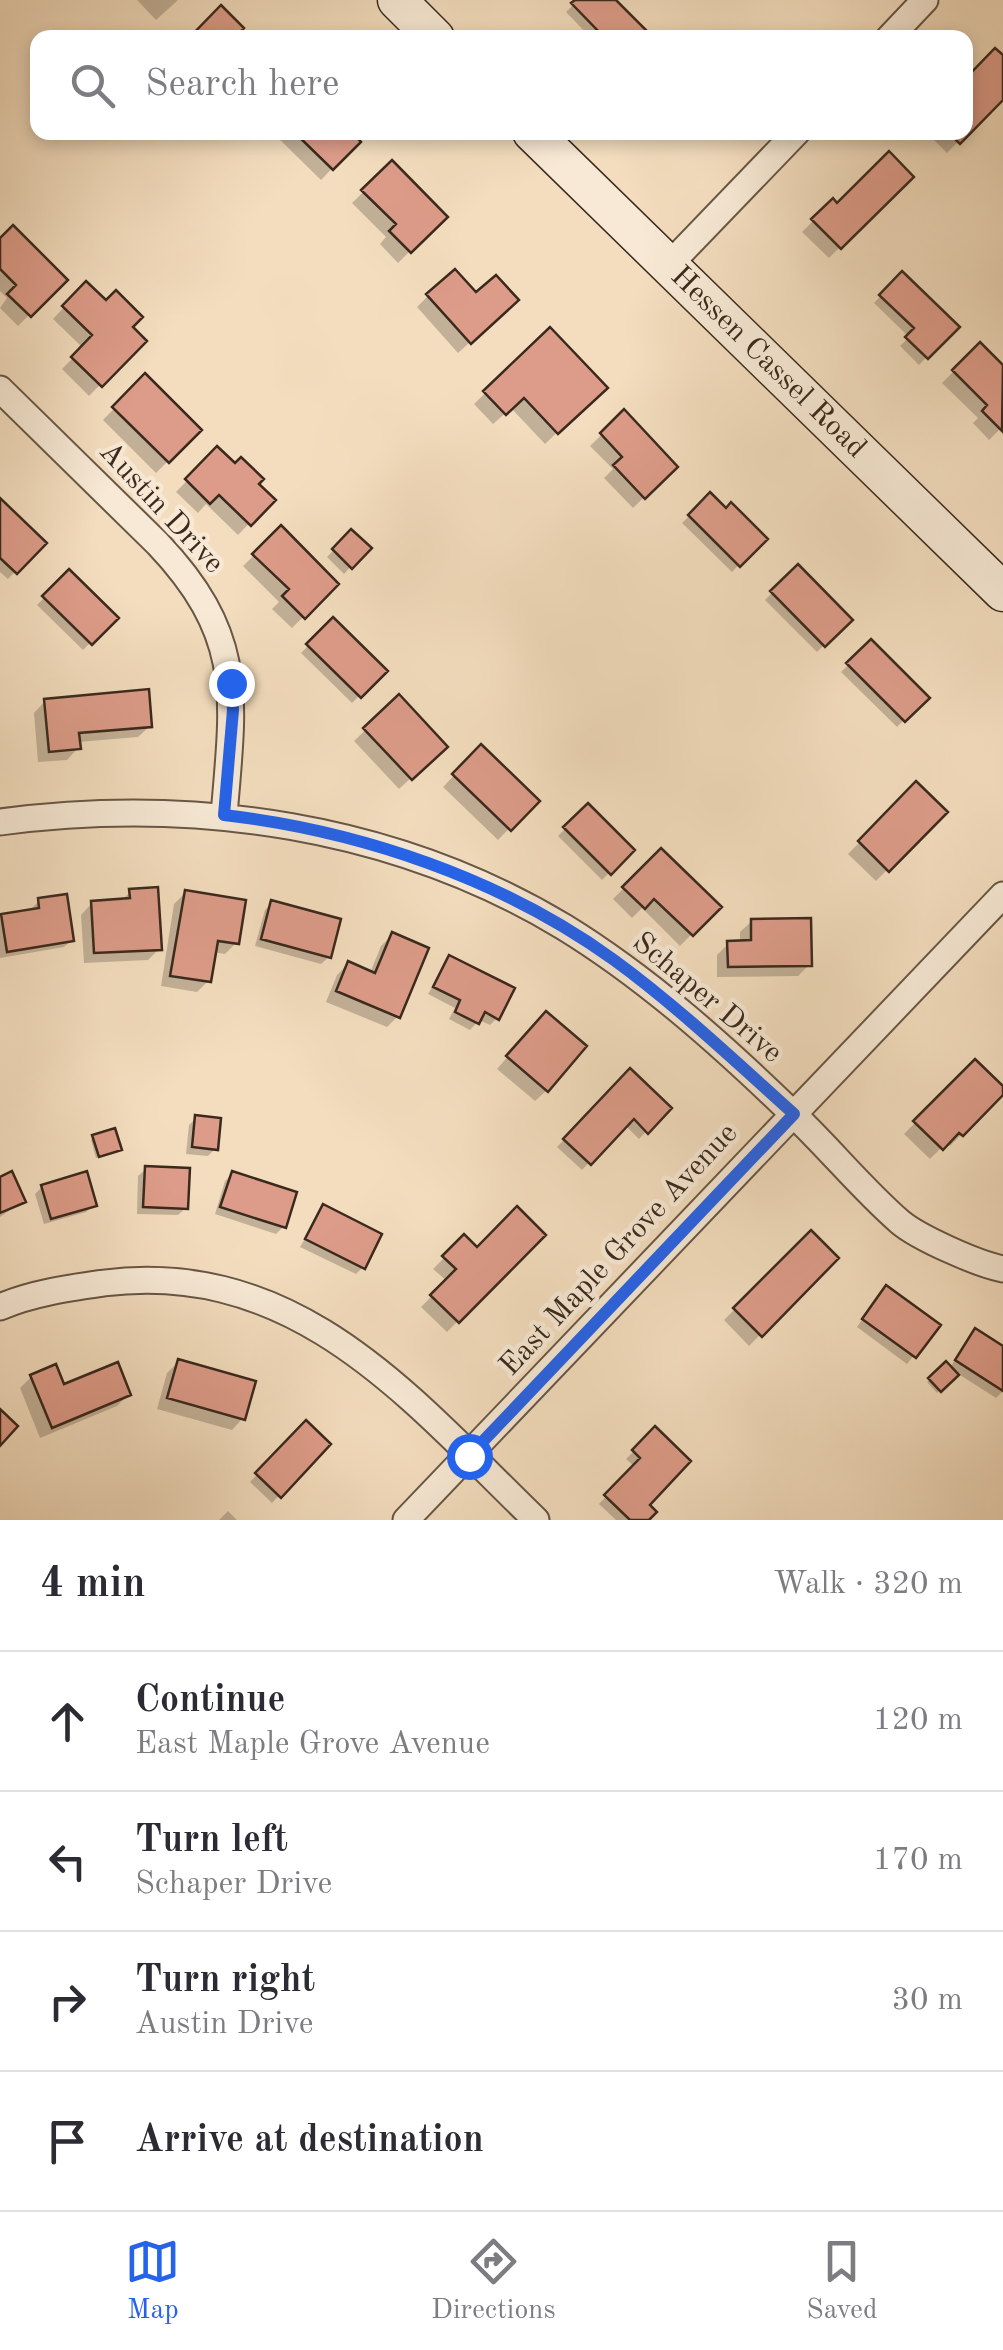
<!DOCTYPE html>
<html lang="en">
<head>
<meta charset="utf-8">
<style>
  :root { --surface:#fff; --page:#f2f2f3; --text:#2b2b33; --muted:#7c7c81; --line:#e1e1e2; --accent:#2563eb }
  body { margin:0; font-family:"Old Standard TT",serif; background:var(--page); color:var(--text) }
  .stop { position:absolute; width:30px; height:30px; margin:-22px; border:8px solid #2563eb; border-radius:50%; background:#fff }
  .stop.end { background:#2563eb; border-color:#fff; box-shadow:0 2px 10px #0008 }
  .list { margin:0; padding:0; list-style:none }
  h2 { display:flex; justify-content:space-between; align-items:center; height:130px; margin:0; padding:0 40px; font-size:42px }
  h2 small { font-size:32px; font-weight:400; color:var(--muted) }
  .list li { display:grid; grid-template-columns:65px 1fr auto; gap:30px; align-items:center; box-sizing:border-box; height:140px; padding:0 40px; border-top:2px solid var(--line) }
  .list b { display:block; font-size:38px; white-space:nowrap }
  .list p { margin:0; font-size:32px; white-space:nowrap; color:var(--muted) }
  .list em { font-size:32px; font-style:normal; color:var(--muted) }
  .icon { flex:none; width:55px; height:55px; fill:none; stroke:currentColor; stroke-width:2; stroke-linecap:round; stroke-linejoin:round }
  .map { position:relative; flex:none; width:1003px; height:1520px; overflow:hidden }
  .search { position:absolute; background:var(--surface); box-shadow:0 5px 15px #0003; left:30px; right:30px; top:30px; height:110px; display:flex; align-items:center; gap:25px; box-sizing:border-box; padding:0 35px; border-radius:20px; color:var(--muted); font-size:38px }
  .sheet { height:690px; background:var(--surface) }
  nav { display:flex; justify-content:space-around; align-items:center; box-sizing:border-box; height:140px; border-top:2px solid var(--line); background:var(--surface); font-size:28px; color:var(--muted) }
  nav a { display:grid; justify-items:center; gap:5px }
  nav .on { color:var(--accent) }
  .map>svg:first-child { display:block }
  .shadow { fill:#0003 }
  .building { fill:#dd9c89; stroke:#3a291d; stroke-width:2.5 }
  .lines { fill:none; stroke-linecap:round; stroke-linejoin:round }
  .minor-casing { stroke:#685645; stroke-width:29 }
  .secondary-casing { stroke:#3a291d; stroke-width:41 }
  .minor { stroke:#f7e9d5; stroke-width:25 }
  .secondary { stroke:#f7e9d5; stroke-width:38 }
  .route { stroke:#2563eb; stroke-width:12 }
  .labels { text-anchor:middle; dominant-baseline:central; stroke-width:9; stroke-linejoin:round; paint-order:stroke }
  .street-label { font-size:30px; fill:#3a291d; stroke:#f7e9d5 }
</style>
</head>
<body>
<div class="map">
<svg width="1003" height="1520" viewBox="0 0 1003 1520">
  <rect width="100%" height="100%" fill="#f3ddbe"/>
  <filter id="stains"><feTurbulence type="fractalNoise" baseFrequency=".002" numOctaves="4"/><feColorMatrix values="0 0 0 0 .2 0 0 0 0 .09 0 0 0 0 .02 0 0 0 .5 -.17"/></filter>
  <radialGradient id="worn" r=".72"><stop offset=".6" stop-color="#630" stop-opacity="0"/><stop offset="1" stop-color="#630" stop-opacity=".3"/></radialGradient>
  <path class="shadow" d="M137,0H178L156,20Z
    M578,0H613L638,38H591L566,12Z
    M995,51L1003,59V96L947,153L926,132H966V81Z
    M272,132H348L358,142L321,180Z
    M392,164L444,217L398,263L380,244L386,237L352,203Z
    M910,177L829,258L802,232L833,201L837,206Z
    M0,241L64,280L18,326L0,308L7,298L0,291Z
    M902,274L956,327L919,365L900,346L909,337L874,303Z
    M86,284L143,341L89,396L62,369L83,348L53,319Z
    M428,296H476L504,311L458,353L417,307Z
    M550,330L604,387L545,444L511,408L493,424L474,404Z
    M980,345L1003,369V426L989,440L973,423L978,418L942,383Z
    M145,377L199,430L156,473L103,420Z
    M624,413L675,467L633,508L604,478L613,469L590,446Z
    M217,450L272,500L238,535L206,504L198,513L176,492Z
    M710,496L764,539L732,572L682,523Z
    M0,502L43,543L8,579L0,572Z
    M281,529L336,584L292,628L272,609L279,602L243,566Z
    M351,532L368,548L344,574L327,557Z
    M798,567L849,620L817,652L765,600Z
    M69,572L115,618L83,650L37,605Z
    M333,621L384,671L352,703L301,653Z
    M871,643L926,698L897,727L841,672Z
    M399,698L445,746L399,789L354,741Z
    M45,701L150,726L138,737L78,742V748L67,760L38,762L34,713Z
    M481,747L536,801L498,840L443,787Z
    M916,785L944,812L876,881L848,854Z
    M588,806L632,850L602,880L558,836Z
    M661,851L718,907L680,946L642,908L632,918L613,899Z
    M130,892L159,949L148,960L84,963L81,915L92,903L120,902Z
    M186,892L236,943L225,954L213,952L208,981L197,992L161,986L174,904Z
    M39,901L72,940L64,947L0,958V919L32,912V908Z
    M272,903L329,957L321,964L255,946L265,910Z
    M752,921L809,965L798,976L717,977V955L728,944L740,943V932Z
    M392,935L398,1016L387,1027L326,1002L337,975L348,964L370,973L381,946Z
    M450,958L497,1018L490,1025L479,1020L470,1030L449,1019L455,1008L428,994Z
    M535,1025L547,1090L535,1101L497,1069Z
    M975,1062L1003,1092L950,1146L947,1142L930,1159L904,1134Z
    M630,1071L669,1108L639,1139L625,1125L582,1170L557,1147Z
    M196,1118L215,1149L208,1156L186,1154L189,1125Z
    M94,1137L119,1149L96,1158L91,1140Z
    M146,1169L186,1208L178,1215L137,1214L138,1176Z
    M232,1174L283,1227L276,1234L215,1214L225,1181Z
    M0,1179L23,1201L0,1217Z
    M42,1187L94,1205L86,1212L44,1224L35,1194Z
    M323,1208L363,1267L356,1274L300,1247Z
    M811,1233L836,1258L749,1346L724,1320Z
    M542,1235L447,1332L421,1307L447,1281L433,1269L464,1238L477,1250Z
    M879,1296L937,1326L907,1364L857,1327Z
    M969,1338L1003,1349V1391L996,1398L957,1373L937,1393L927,1382L946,1365L949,1369Z
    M178,1362L243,1418L232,1430L157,1409L167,1373Z
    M31,1377L63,1388L128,1395L117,1406L40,1438L20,1388Z
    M306,1423L328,1444L272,1503L250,1482Z
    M655,1430L646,1520H616L599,1504L635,1467L626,1459Z
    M228,1511L237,1520H219Z"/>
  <path class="building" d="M575,0H616L647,31L641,38H605L571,3Z
    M221,5L244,28L235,38H189Z
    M995,48L1003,55V100L960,144L948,132H966V78Z
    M294,132H352L361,142L333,170Z
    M889,151L914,177L841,249L811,219L833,198L837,203Z
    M392,160L448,217L411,253L389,231L396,224L361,190Z
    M13,225L68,280L31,317L7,294L16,285L0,269V238Z
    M455,269L476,292L496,275L519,300L471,344L426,294Z
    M902,271L960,327L928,359L905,337L914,328L879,295Z
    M86,281L106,300L116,290L143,317L133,327L147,341L102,387L71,357L92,335L62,306Z
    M550,327L608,388L558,434L524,398L506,415L483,391Z
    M980,342L1003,365L1002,431L982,411L987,405L952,370Z
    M145,373L202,430L169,463L112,407Z
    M624,409L678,467L645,499L613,465L622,457L600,433Z
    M217,446L235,463L241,457L264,479L259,484L276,500L251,526L219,495L210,504L185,479Z
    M710,492L726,508L731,502L768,539L740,567L688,515Z
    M0,498L47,543L17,574L0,558Z
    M281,525L339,584L305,619L282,596L289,589L252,554Z
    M351,529L372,548L352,569L332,549Z
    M798,564L853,620L825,647L770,591Z
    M69,569L119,618L92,645L42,596Z
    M333,617L388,671L361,698L306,644Z
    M871,639L930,698L905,722L846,663Z
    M149,689L152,727L79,733L81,749L49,752L44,699Z
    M399,694L448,747L412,780L363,728Z
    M481,744L540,801L511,831L452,774Z
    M916,781L948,812L889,872L858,841Z
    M588,803L635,850L611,875L563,827Z
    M661,848L722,907L693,936L654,899L645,909L622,887Z
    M158,887L162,950L94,953L91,901L130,898L129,889Z
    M185,890L246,900L239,944L218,941L211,982L170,976Z
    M67,894L74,941L7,952L1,914L39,908L38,898Z
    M271,900L341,919L331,958L261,939Z
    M811,918L812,966L728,967L727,941L751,940V919Z
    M392,932L429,948L400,1018L336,991L348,961L375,973Z
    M449,955L515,988L499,1020L485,1012L479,1024L455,1012L460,1000L433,987Z
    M546,1011L587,1046L548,1092L506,1056Z
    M975,1059L1003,1086V1095L963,1136L959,1133L943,1150L913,1121Z
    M630,1068L672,1108L648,1134L634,1119L591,1165L563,1139Z
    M195,1115L221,1118L218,1150L192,1147Z
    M115,1128L122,1150L99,1157L92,1135Z
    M145,1166L190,1168L188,1209L143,1207Z
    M12,1171L26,1202L0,1213V1177Z
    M87,1171L97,1206L51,1219L41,1185Z
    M232,1171L297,1192L286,1228L220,1207Z
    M323,1204L382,1234L365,1269L305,1239Z
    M517,1206L546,1235L459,1323L430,1295L456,1269L442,1256L464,1234L477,1247Z
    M811,1230L839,1258L762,1337L733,1308Z
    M886,1285L941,1325L916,1358L862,1319Z
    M975,1328L1003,1346V1391L955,1360Z
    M178,1359L256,1381L245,1420L167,1398Z
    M946,1361L959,1375L941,1392L928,1378Z
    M118,1362L131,1395L52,1428L30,1375L56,1364L64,1384Z
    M0,1409L18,1426L0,1446Z
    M306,1420L331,1444L281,1498L255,1473Z
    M655,1426L691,1461L650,1505L657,1512L649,1520H630L604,1495L640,1458L632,1450Z"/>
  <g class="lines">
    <defs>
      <path id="minor" d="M889,38L925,0
        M668,266L797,132
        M0,389L158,544C245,636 234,697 224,815
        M0,822C193,796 395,825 564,927C647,978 723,1046 793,1114C830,1149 862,1189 900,1222C919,1238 978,1264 1003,1269
        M0,1307C32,1293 69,1288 104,1283C298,1259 411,1399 536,1520
        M406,1520L1003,895"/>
      <g id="secondary">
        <path d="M397,0L435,38"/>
        <path id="s1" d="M532,132L1003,592"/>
      </g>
    </defs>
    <use href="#minor" class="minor-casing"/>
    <use href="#secondary" class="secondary-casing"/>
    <use href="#minor" class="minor"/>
    <use href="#secondary" class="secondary"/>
  </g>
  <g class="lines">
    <path class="route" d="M231,683L233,710L224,815C361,831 502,879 614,960C677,1006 735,1061 794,1114L469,1456"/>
  </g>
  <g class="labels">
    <g class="street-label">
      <text stroke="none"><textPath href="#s1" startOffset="330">Hessen Cassel Road</textPath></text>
      <text transform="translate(161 508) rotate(47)">Austin Drive</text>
      <text transform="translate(707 998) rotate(40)">Schaper Drive</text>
      <text transform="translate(619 1250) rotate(-47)">East Maple Grove Avenue</text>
    </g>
  </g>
  <rect width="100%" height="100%" filter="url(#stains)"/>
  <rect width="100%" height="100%" fill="url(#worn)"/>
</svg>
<div class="stop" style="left:469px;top:1456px"></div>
<div class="stop end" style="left:231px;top:683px"></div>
<div class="search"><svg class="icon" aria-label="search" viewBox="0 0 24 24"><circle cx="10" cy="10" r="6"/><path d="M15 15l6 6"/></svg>Search here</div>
</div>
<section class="sheet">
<h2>4 min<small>Walk · 320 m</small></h2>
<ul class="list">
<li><svg class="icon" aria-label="ahead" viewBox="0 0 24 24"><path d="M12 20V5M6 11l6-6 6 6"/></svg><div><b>Continue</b><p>East Maple Grove Avenue</p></div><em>120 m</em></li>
<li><svg class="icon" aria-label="left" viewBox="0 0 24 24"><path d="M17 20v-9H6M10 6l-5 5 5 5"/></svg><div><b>Turn left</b><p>Schaper Drive</p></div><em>170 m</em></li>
<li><svg class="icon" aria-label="right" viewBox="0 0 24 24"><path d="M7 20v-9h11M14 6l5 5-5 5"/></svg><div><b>Turn right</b><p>Austin Drive</p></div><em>30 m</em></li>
<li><svg class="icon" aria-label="arrive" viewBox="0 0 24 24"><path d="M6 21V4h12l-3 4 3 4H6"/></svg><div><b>Arrive at destination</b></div></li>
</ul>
</section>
<nav>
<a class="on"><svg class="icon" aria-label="map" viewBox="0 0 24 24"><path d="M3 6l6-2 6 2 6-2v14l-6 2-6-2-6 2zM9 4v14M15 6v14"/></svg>Map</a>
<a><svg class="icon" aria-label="directions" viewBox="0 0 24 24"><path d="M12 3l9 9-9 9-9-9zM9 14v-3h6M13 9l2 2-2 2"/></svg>Directions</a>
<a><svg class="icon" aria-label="saved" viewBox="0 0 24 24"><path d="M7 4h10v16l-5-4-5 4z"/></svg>Saved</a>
</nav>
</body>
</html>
